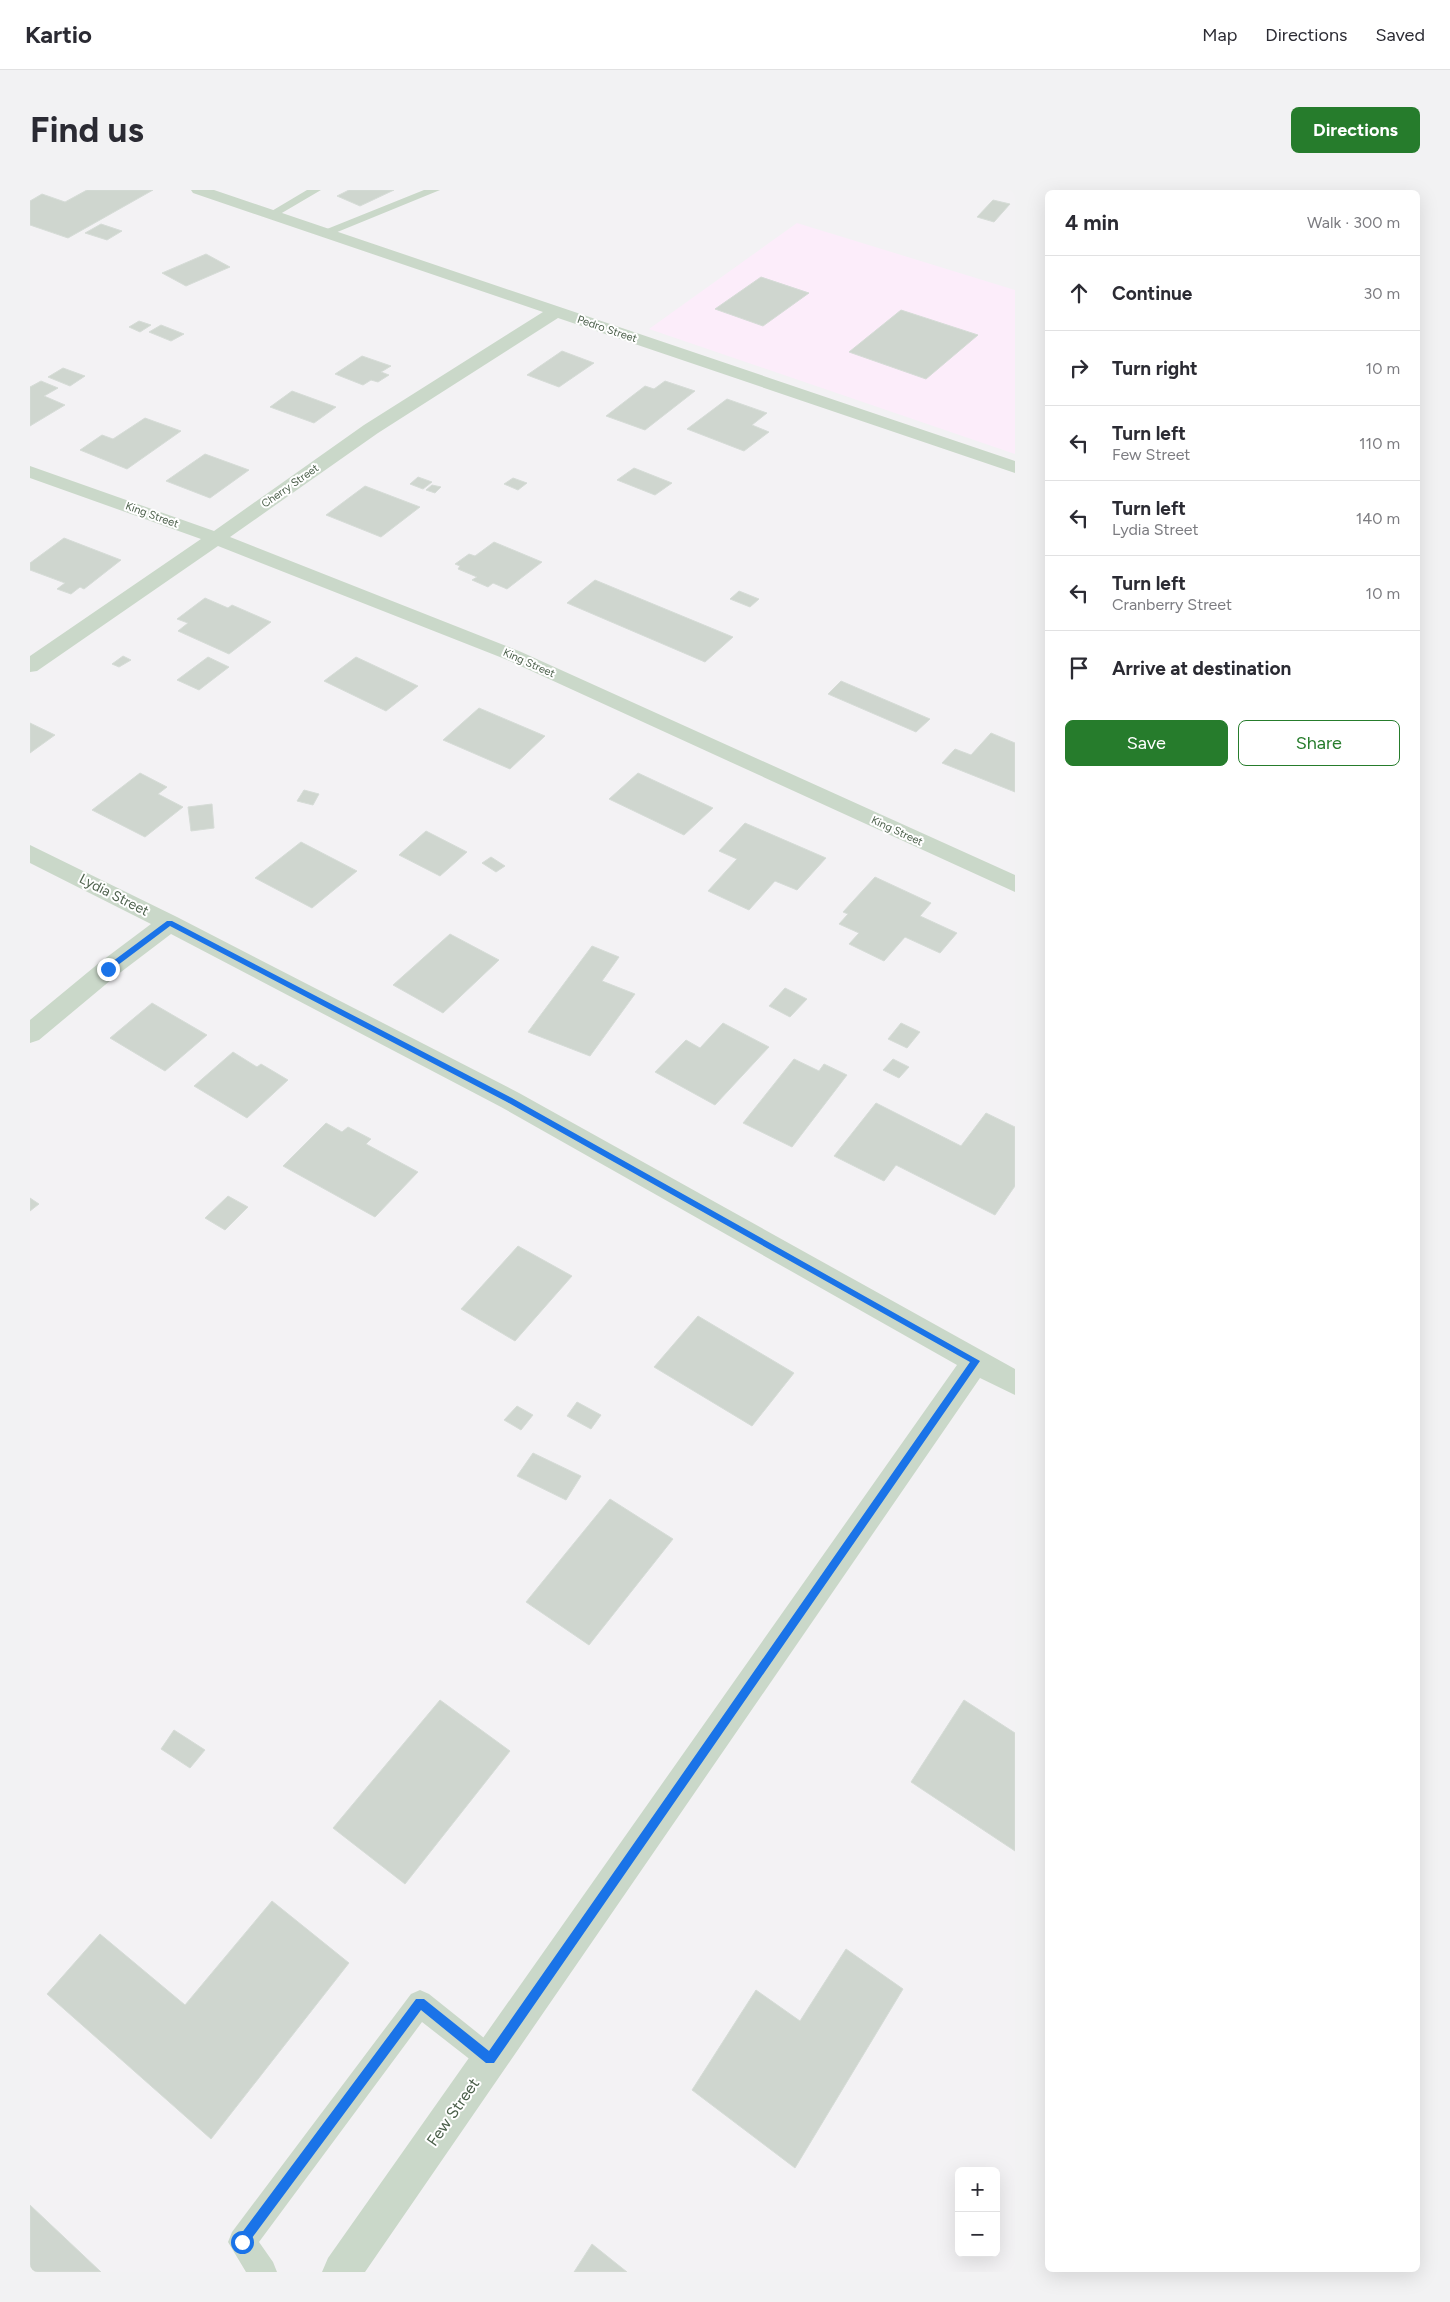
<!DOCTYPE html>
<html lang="en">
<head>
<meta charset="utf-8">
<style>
  :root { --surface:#fff; --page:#f2f2f3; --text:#2b2b33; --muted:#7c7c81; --line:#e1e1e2; --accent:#267c2c }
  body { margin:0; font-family:Figtree,sans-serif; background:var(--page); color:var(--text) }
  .controls { position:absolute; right:15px; bottom:15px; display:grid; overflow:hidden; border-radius:8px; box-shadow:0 5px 20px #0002 }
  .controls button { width:45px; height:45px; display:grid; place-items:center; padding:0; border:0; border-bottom:1px solid var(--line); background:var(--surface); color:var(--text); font:25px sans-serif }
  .stop { position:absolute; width:15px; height:15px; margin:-11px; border:4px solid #1a73e8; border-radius:50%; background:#fff }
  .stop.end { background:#1a73e8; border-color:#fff; box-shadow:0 1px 5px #0008 }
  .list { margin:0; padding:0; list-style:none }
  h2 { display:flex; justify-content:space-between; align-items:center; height:65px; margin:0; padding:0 20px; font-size:21px }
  h2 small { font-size:16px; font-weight:400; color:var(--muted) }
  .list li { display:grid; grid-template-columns:32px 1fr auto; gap:15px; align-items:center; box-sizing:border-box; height:75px; padding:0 20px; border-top:1px solid var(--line) }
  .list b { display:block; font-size:19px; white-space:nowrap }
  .list p { margin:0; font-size:16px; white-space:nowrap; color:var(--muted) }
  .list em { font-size:16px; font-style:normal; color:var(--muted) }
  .actions { display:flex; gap:10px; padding:15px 20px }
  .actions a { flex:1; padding:11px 0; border:1px solid var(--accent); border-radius:8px; text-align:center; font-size:18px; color:var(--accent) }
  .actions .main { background:var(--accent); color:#fff }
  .icon { flex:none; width:28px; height:28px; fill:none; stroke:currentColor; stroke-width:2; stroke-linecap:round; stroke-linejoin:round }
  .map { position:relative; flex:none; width:985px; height:2082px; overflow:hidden; border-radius:8px }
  header { display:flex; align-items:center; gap:30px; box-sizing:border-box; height:70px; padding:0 25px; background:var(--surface); border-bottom:1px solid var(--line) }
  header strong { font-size:24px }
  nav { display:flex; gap:28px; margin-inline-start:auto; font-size:18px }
  .intro { display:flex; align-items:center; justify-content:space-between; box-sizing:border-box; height:120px; padding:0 30px }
  h1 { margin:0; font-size:35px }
  .button { padding:12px 22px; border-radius:8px; background:var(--accent); color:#fff; font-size:18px; font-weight:700 }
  main { display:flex; gap:30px; padding:0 30px }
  aside { flex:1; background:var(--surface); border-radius:8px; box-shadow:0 5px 20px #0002 }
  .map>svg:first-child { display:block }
  .commercial { fill:#fcedfa }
  .building { fill:#cfd6cf; stroke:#d6dcd7 }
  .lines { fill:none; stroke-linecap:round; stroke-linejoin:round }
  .lane { fill:#cad8c9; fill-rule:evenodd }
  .street { fill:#cad8c9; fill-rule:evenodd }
  .route { fill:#1a73e8 }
  .labels { text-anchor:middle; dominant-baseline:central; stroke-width:4; stroke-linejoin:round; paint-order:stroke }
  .far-street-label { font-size:11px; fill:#4b5f4a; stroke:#fff }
  .street-label { font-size:14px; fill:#4b5f4a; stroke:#fff }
  .near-street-label { font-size:16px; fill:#4b5f4a; stroke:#fff }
</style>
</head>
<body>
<header>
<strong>Kartio</strong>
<nav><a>Map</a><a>Directions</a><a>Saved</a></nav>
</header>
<div class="intro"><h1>Find us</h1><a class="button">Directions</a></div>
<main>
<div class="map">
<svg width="985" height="2082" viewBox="0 0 985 2082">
  <rect width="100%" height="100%" fill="#f3f2f4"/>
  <path class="commercial" d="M767,33L985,100V264L619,139Z"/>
  <path class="building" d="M57,0H123L38,48L0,35V11L12,4L35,12Z
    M319,0H364L330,16L307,6Z
    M963,10L980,14L964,32L947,27Z
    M71,34L92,41L77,50L55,43Z
    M176,64L200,77L156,96L132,83Z
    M731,87L779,103L733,136L685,119Z
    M871,120L948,145L896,189L819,162Z
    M109,131L121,135L110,142L99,137Z
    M131,135L154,144L141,151L119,142Z
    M532,161L564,173L529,197L497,185Z
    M332,166L361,176L351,182L359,185L348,192L341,190L333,195L305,184Z
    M33,178L55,186L40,196L18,187Z
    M11,191L28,198L14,206L35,215L0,236V197Z
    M635,191L665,201L615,240L576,226L615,196L624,199Z
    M262,201L306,217L284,233L240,217Z
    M697,209L737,223L722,235L739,242L714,261L657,239Z
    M115,228L151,241L97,279L50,260L72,245L83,249Z
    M175,264L219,280L180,308L136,291Z
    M604,278L642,293L625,305L587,290Z
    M388,287L402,292L393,299L380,294Z
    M483,288L497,293L488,300L474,294Z
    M402,295L411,297L405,303L396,300Z
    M335,296L390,317L351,347L296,325Z
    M34,348L91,370L54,399L50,397L41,404L27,399L35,393L0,380V373Z
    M464,352L512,372L477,399L463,393L458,397L442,390L447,387L428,379L430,376L425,374L439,364L445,366Z
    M565,390L703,447L675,472L537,413Z
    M709,401L729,409L720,417L700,409Z
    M175,408L198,418L202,415L241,432L199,464L148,441L158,433L147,429Z
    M93,466L101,470L89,477L82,474Z
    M178,467L199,477L169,500L147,490Z
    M326,467L388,496L356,521L294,491Z
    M811,491L900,529L886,542L798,504Z
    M449,518L515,546L480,579L413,550Z
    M0,533L25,545L0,563Z
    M961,543L985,553V602L912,573L925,559L941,565Z
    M110,583L137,597L128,604L153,617L115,647L62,620Z
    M608,583L683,618L654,645L579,609Z
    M274,600L289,604L283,615L267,611Z
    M182,614L184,638L161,641L158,617Z
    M715,633L796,668L767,700L745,691L719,720L678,701L707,669L689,661Z
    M396,641L437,662L410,686L369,665Z
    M271,652L327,681L282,718L225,688Z
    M461,667L475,676L466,682L452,673Z
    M845,687L901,713L890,726L927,743L910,763L875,747L854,771L819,754L829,743L809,734L818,724L813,722Z
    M420,744L469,770L413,823L363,795Z
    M562,756L589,767L572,791L605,804L560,866L498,842Z
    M755,798L777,809L760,827L739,816Z
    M122,813L177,845L135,881L80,848Z
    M693,833L739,857L685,915L625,882L656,850L670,858Z
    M871,833L890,842L877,858L858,849Z
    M203,862L227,877L231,874L258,890L217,928L164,896Z
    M764,869L789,881L794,874L817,885L762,957L713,933Z
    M863,869L879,877L869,888L853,880Z
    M846,913L931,956L956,923L985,937V996L965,1025L866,975L854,991L804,966Z
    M296,933L312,942L318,937L341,949L336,954L388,982L345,1027L253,976Z
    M198,1006L218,1017L195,1040L175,1028Z
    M0,1008L9,1014L0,1021Z
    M488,1056L542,1086L485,1151L431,1119Z
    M668,1126L764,1183L722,1236L624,1177Z
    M547,1212L571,1225L561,1239L537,1226Z
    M487,1216L503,1225L491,1240L474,1230Z
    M503,1263L551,1286L536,1310L487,1286Z
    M580,1309L643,1349L559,1455L496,1412Z
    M410,1510L480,1561L375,1694L303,1638Z
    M934,1510L985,1543V1661L881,1592Z
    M144,1540L175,1560L160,1578L131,1559Z
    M242,1711L319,1773L181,1949L17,1804L70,1744L155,1815Z
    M816,1759L873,1799L765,1978L662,1900L726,1800L770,1831Z
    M0,2015L71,2082H0Z
    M562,2054L597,2082H544Z"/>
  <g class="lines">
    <path class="lane" d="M277,0H291L245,27H237L235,25Z
      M394,0H410L300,45L296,47L290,43L292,41Z
      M390,1800L399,1804L469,1860L473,1869L469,1878L460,1882L451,1878L392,1832L229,2052L243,2072L247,2082H216L198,2052L202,2042L381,1804Z"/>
    <path class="street" d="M161,0H184L985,271V283L528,128L348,243L200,347L489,461L985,685V702L475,469L188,356L7,481L0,482V466L171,349L0,288V276L184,341L334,235L513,122L163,3Z
      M0,655L147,727L489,903L985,1179V1205L950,1188L335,2082H292L298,2068L927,1175L471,917L141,744L87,785L9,850L0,853V830L69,773L121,734L0,673Z"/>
  </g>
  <path class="route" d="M137,731H142L482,908L950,1171L464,1873H456L391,1820L216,2056L212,2058L208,2056L206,2052L208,2048L386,1809H394L459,1861L940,1172L477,912L140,736L80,781H75V777Z"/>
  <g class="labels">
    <g class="far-street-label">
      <text transform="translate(577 139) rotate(19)">Pedro Street</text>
      <text transform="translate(260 296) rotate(-35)">Cherry Street</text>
      <text transform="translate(122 325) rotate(20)">King Street</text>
      <text transform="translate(499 473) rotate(24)">King Street</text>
      <text transform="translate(867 641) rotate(25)">King Street</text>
    </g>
    <g class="street-label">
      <text transform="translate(84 705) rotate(27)">Lydia Street</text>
    </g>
    <g class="near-street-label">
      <text transform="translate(423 1922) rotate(-55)">Few Street</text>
    </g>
  </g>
</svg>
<div class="controls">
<button>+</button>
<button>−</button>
</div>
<div class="stop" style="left:212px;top:2052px"></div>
<div class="stop end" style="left:78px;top:779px"></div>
</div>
<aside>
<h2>4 min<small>Walk · 300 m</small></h2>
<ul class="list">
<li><svg class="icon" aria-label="ahead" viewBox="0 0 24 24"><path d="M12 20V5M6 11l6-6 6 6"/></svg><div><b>Continue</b></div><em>30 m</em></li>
<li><svg class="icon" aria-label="right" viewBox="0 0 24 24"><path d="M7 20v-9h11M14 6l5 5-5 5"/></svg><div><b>Turn right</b></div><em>10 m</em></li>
<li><svg class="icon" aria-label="left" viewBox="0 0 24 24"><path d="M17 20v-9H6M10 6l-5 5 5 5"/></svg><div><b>Turn left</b><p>Few Street</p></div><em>110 m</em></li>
<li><svg class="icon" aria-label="left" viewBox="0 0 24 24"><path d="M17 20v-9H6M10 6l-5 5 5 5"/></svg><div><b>Turn left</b><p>Lydia Street</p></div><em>140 m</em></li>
<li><svg class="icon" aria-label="left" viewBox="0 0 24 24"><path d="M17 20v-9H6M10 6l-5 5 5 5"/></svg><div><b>Turn left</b><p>Cranberry Street</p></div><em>10 m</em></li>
<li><svg class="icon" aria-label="arrive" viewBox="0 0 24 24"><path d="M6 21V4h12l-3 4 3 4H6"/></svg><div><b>Arrive at destination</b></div></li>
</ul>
<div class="actions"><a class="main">Save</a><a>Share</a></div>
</aside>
</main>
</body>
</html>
